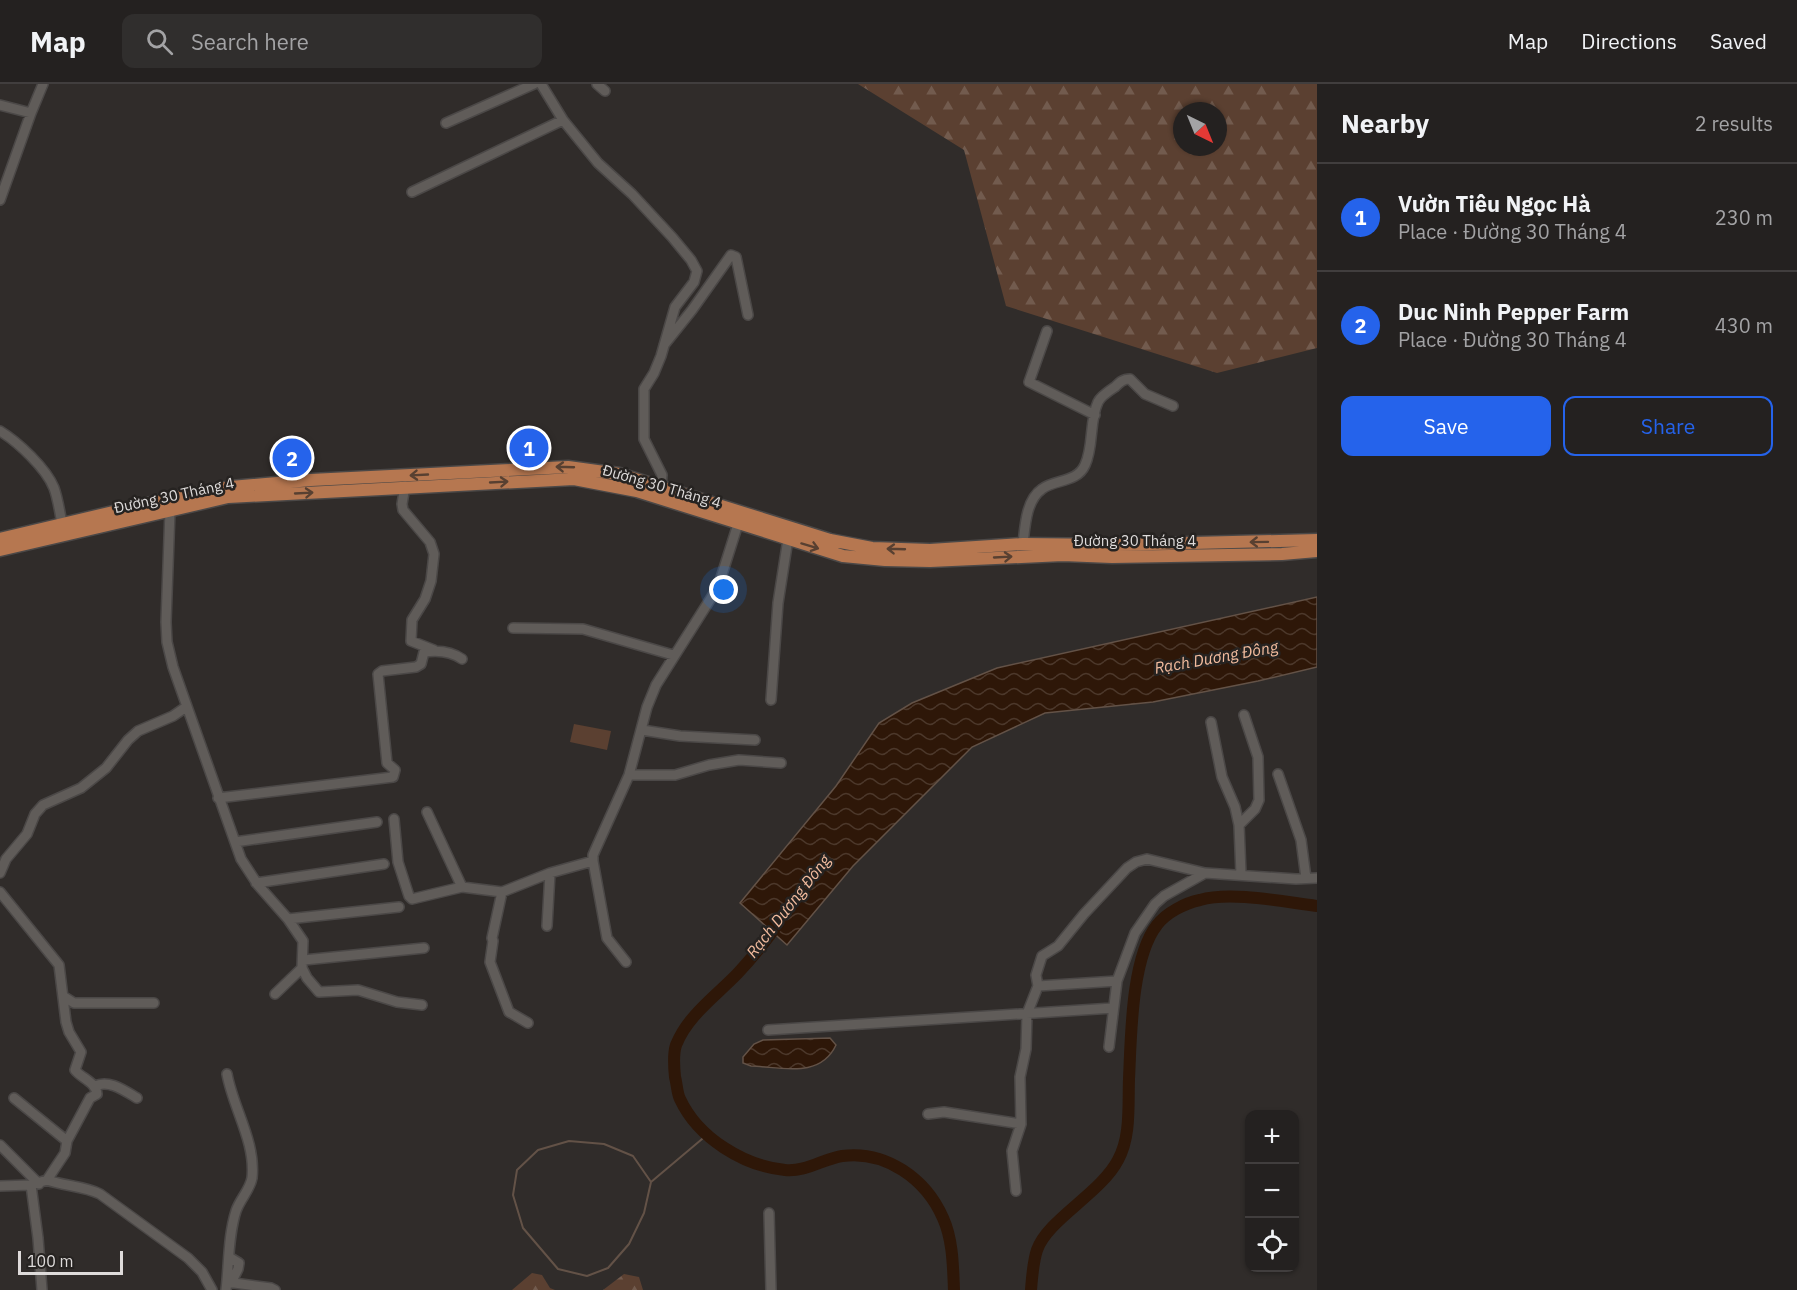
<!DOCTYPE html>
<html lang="en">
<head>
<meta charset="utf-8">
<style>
  :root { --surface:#242120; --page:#302e2d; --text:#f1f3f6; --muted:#a3a3a5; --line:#413e3e; --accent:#2563eb }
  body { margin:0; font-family:"IBM Plex Sans",sans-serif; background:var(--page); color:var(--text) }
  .controls { position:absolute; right:18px; bottom:18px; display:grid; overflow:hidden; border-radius:12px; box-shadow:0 2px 4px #0004 }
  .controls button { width:54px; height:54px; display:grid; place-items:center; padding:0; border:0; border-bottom:2px solid var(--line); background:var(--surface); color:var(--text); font:30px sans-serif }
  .compass { position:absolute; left:1173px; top:18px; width:54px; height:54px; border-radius:50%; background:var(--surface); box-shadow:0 2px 4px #0004; rotate:137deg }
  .scale { position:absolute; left:18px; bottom:15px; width:105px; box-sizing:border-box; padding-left:6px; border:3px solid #dedbda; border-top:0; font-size:16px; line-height:21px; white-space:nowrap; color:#dedbda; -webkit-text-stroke:4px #262321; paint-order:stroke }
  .you { position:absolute; left:724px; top:506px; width:21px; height:21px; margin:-15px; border:4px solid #fff; border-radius:50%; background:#1a73e8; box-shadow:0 0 0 9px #1a73e833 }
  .badge { display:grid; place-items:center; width:39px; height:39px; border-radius:50%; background:var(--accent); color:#fff; font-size:20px; font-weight:700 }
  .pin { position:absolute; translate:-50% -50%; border:3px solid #fff; box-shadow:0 2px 6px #0006 }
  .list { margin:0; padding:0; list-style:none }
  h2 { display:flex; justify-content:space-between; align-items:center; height:78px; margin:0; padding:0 24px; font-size:26px }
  h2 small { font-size:20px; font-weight:400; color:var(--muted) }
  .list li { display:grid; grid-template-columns:39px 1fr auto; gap:18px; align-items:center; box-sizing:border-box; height:108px; padding:0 24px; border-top:2px solid var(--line) }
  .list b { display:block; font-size:22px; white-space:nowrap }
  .list p { margin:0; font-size:20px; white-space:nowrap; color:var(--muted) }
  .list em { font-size:20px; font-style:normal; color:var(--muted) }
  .actions { display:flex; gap:12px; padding:18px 24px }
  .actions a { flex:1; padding:14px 0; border:2px solid var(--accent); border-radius:12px; text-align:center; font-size:21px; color:var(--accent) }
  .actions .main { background:var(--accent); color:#fff }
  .icon { flex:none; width:33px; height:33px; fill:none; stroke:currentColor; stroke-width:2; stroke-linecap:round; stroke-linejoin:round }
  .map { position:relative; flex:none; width:1317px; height:1206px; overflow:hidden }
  header { display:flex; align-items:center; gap:36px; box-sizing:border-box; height:84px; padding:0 30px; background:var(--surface); border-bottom:2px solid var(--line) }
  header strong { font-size:28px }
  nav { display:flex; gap:33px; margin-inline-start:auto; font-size:21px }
  .search { width:420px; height:54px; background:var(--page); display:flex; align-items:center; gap:15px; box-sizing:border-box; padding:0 21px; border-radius:12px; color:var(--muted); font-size:22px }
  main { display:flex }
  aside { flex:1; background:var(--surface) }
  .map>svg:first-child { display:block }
  .forest { fill:url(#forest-firs); fill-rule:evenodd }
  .pitch { fill:#5b4031 }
  .water { fill:url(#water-waves); stroke:#635247; stroke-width:1.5 }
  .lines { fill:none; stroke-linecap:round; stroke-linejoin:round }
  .stream { stroke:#635247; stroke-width:2 }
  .river { stroke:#2e1708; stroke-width:12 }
  .minor-casing { stroke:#4b4847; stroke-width:12 }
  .major-casing { stroke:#4b4847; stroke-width:15 }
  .minor { stroke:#605c59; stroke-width:9 }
  .major { stroke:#b67750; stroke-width:12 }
  .oneway { stroke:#584031 }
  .labels { text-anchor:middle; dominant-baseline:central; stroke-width:5; stroke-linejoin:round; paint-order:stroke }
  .street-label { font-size:15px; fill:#dedbda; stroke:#262321 }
  .water-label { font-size:16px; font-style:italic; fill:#f3bc9e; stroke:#262321 }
</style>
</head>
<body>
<header>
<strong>Map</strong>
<div class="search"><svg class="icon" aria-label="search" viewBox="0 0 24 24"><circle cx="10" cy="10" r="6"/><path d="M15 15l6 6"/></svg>Search here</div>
<nav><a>Map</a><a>Directions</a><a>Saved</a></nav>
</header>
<main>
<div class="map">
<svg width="1317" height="1206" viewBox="0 0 1317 1206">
  <defs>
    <pattern id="forest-firs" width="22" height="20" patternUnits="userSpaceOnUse" patternTransform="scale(1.5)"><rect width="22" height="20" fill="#5b4031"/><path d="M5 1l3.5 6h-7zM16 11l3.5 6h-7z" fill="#725b4e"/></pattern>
    <pattern id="water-waves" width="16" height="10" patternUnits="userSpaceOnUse" patternTransform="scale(1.5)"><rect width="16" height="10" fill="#2e1708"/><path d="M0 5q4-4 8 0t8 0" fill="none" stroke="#4c382b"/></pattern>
  </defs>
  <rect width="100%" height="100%" fill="#302c2a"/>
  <path class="forest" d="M858,0H1317V264L1217,289L1006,222L964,66ZM1182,27H1218V63H1182Z
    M532,1189L542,1191L550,1204L555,1206H512Z
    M624,1190L639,1193L643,1206H603Z"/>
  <path class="pitch" d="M574,640L611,647L607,666L570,658Z"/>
  <path class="water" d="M1317,513V583L1258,597L1153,618L1045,629L972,663L853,782L787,861L740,819L836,702L879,639L912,619L997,584Z
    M830,954L836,961C820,995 782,983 751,982L743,979V973L754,960L763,956Z"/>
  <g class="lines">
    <path class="stream" d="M651,1098L633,1072L604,1060L569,1057L538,1066L517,1086L513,1111L523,1144L558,1185L587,1192L608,1184L629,1160L644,1129L651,1098L708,1050"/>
    <path class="river" d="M781,836C768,854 753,873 738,889C716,912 688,931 676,961C673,970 674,983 675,993C677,1000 677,1009 680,1015C698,1054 744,1082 785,1086C806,1088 823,1075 842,1072C886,1066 926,1095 943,1134C953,1156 953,1183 954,1206
      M1031,1206C1032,1193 1033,1178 1037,1166C1047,1136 1101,1109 1118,1076C1131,1053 1128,1021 1129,995C1131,954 1131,874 1157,841C1166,829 1185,819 1200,816C1231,807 1284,818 1317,822"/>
    <defs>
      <path id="minor" d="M541,0L563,36L598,79L632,110L672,153L691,176L697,187L694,198L675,223L661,272L654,289L644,305V355L662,391L661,404
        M597,0L605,7
        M0,21L31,29
        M446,39L534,0
        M412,108L563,36
        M0,116L31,29L43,0
        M1047,247L1029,298L1095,331
        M664,261L692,226L731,171L736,173L748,231
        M0,347C18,358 46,384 54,404C58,415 60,429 62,440
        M405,402L402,420L403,426L430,458L434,470L431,497L425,515L412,536L411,557L434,566
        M170,426L166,538L167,558L173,583L241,775L258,801L288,835L303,857L302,884L307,894L319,908L358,906L397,918L422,921
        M1023,460C1025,442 1026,416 1042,405C1055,395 1077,399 1085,381C1094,362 1089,337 1098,318C1101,312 1109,307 1115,303C1120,298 1123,295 1130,295L1145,310L1173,322
        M513,544L583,545L673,571
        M771,616L778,519L788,455
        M1211,638L1222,693L1235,723L1239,741L1241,790
        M642,646L680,652L755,656
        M1278,690L1301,756L1306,794
        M629,691H675L709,681L739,676L781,679
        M218,714L393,693L395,686L387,679L378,590L382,587L416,583L421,580L424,568C438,566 451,567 462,575
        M427,728L462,803
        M394,735L398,778L409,812L412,815L462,803L502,808L550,789L593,777
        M1239,741L1255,725L1259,716L1258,673L1244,631
        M235,758L377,738
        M0,789L6,775L27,750L35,730L43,721L81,704L106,684L128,656L138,647L173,632L186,623
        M256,799L384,780
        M0,808L59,881L66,938L69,948L81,968L75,986C81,994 96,998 97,1010L90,1014L67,1057L65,1069L47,1096L31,1101L0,1102
        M502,808L492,854L493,857L490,878L509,928L528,939
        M288,835L399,823
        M547,842L550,789
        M304,876L424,864
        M626,878L607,854L593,777V771L629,691L647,623L656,601L718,503L738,440
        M1038,902L1117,897
        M275,910L302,884
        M63,912L74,919H154
        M768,946L1113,924
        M1109,963L1117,897L1135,849L1155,820L1164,812L1205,789L1296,795L1317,794
        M95,1002C109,995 125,1007 137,1014
        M14,1014L67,1057
        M928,1030L944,1028L1021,1040
        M0,1061L39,1100
        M47,1096C64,1102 84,1102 100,1110L188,1174L202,1188L212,1206
        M31,1101L38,1154L42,1206
        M1016,1107L1012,1067L1021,1040L1020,993L1026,965L1027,930L1038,902L1036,891L1042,872L1058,862L1084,830L1127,784L1136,778L1147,775L1205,789
        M769,1129L771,1206
        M229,1173L239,1179L238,1185L231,1199
        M227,1198L271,1204L275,1206
        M226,1206C229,1181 228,1152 236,1127C240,1115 250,1106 252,1094C256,1058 233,1024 227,990"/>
      <path id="major" d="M0,455L168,415L231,403L311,396L568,383L619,390L830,456L872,464L930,466L1023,460L1113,461L1317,456
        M0,466L228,413L574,395L637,407L843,472L885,476L930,477L1063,471L1112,473L1282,470L1317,467"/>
    </defs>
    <use href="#minor" class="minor-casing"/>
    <use href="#major" class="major-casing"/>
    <use href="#minor" class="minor"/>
    <use href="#major" class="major"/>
  </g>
  <defs><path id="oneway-shaft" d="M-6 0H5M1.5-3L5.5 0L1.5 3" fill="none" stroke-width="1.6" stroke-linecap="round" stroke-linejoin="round" transform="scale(1.5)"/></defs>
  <g class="oneway">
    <use href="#oneway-shaft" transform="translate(565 383) rotate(-178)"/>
    <use href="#oneway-shaft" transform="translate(419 391) rotate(177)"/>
    <use href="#oneway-shaft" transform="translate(499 398) rotate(-3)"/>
    <use href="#oneway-shaft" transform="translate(304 409) rotate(-3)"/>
    <use href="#oneway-shaft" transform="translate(1259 458) rotate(179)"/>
    <use href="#oneway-shaft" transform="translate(810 462) rotate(17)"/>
    <use href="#oneway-shaft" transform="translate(896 465) rotate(-178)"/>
    <use href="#oneway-shaft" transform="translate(1003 473) rotate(-3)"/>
  </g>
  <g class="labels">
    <g class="street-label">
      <text transform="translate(662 402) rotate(16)">Đường 30 Tháng 4</text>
      <text transform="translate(174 411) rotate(-12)">Đường 30 Tháng 4</text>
      <text x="1135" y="456">Đường 30 Tháng 4</text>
    </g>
    <g class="water-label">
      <text transform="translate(1216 573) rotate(-10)">Rạch Dương Đông</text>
      <text transform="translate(788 822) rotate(-52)">Rạch Dương Đông</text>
    </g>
  </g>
</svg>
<div class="controls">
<button>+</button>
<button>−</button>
<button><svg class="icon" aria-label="locate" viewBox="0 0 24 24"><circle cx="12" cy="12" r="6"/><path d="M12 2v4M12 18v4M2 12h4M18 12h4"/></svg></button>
</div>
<svg class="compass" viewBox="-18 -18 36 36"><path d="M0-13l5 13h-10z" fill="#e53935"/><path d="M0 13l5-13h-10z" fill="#a3a3a5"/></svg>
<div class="scale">100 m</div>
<div class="you"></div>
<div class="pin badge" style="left:529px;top:364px">1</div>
<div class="pin badge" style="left:292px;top:374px">2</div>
</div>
<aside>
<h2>Nearby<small>2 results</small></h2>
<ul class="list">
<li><span class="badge">1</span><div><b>Vườn Tiêu Ngọc Hà</b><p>Place · Đường 30 Tháng 4</p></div><em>230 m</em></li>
<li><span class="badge">2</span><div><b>Duc Ninh Pepper Farm</b><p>Place · Đường 30 Tháng 4</p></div><em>430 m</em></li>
</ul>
<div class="actions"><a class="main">Save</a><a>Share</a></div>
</aside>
</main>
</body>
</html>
